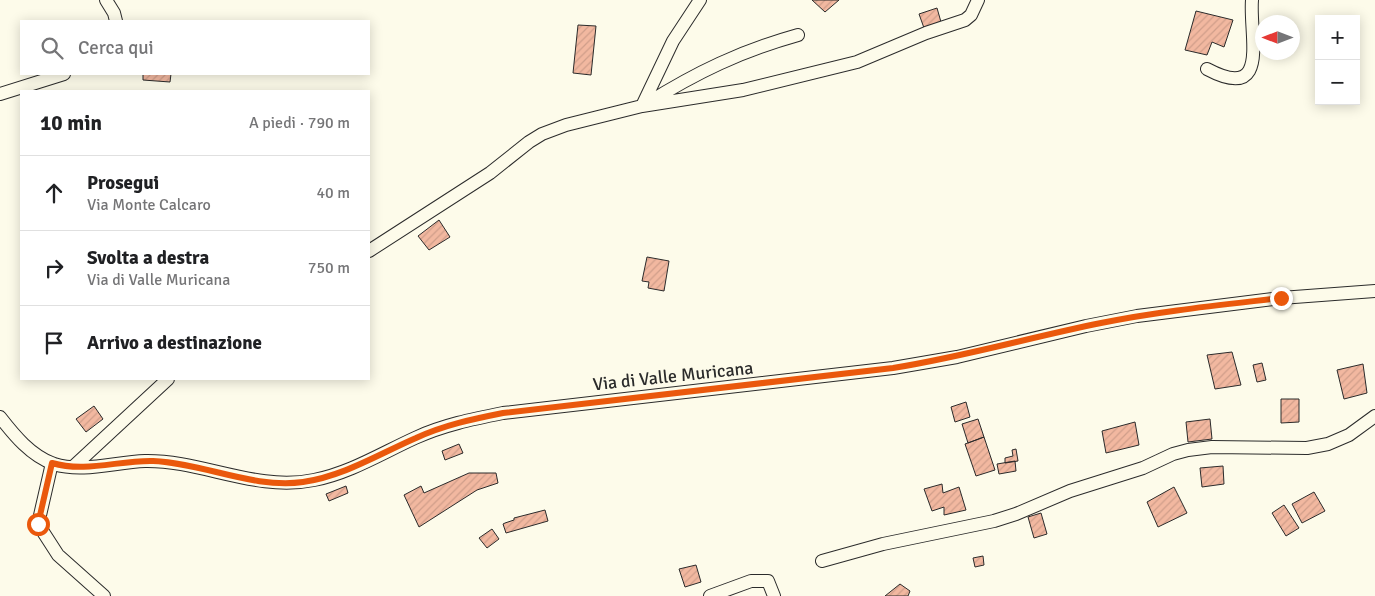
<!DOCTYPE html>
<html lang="it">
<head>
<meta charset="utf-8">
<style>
  :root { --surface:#fff; --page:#f2f2f2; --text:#202124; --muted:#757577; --line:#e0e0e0 }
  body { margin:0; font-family:Signika,sans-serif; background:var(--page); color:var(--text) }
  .controls { position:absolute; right:15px; top:15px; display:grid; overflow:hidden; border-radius:0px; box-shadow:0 2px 12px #0003 }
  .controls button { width:45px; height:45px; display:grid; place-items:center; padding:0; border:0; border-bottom:1px solid var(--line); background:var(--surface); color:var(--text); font:25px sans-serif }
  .compass { position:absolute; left:1255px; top:15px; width:45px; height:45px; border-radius:50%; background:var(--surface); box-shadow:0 2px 12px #0003; rotate:270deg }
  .stop { position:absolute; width:15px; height:15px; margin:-11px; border:4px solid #ea580c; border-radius:50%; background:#fff }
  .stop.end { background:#ea580c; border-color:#fff; box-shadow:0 1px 5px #0008 }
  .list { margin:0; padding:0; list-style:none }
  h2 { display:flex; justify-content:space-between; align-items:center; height:65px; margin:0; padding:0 20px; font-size:21px }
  h2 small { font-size:16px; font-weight:400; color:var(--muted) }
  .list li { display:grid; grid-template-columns:32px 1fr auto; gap:15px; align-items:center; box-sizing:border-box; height:75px; padding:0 20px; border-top:1px solid var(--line) }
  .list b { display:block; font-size:19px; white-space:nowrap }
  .list p { margin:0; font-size:16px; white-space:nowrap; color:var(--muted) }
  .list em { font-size:16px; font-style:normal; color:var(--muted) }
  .icon { flex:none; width:28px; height:28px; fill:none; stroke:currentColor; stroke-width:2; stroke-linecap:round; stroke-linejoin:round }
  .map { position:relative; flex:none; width:1375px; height:596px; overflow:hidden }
  .search { position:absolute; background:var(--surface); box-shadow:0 2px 12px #0003; left:20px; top:20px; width:350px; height:55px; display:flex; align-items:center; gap:12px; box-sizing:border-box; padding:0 18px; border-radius:0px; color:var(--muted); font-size:19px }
  .panel { position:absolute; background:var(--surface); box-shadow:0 2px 12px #0003; left:20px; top:90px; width:350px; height:290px; border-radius:0px }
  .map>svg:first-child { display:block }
  .building { fill:url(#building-hatch); stroke:#2b2b2b }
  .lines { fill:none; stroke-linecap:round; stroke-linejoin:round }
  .minor-casing { stroke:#2b2b2b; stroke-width:14 }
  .minor { stroke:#fdfbea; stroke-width:12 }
  .route { stroke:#ea580c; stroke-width:6 }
  .labels { text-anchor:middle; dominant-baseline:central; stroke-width:4; stroke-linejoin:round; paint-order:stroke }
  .street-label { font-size:18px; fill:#2b2b2b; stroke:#fdfbea }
</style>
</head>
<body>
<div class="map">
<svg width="1375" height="596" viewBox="0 0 1375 596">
  <defs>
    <pattern id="building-hatch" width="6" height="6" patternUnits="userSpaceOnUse" patternTransform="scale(1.25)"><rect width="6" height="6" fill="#f2b8a0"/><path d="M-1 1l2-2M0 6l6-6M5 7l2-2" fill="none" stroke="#d09e8a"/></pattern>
  </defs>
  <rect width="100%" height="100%" fill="#fdfbea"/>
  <path class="building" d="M812,0H839L825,12Z
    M937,8L941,22L924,28L919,14Z
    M1196,11L1233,20L1224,47L1212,42L1207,55L1185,50Z
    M578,25L596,26L591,75L573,73Z
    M143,74H171L170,82L143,80Z
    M439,220L450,237L429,250L418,236Z
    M647,257L669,261L664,291L648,288L649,282L642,281Z
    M1232,352L1241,385L1215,389L1207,355Z
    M1262,363L1266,380L1257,382L1253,365Z
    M1363,364L1367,393L1344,399L1337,370Z
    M1281,399H1299V422L1281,423Z
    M966,402L970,417L955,422L951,407Z
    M94,406L103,419L86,432L76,419Z
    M978,419L984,437L968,443L962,424Z
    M1210,419L1212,439L1188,442L1186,422Z
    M1135,422L1139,445L1106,453L1102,431Z
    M984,437L995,470L976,476L965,444Z
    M459,444L463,453L445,460L442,451Z
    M1016,449L1018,461L1005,463V458L1013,456L1012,450Z
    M1015,461L1016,471L999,474L997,464Z
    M1223,466L1224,484L1202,487L1200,468Z
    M469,473H496L498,483L477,490L419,527L404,495L421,486L424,493Z
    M942,484L943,493L959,487L966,510L944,515V507L932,511L924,489Z
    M346,486L348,493L329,501L326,494Z
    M1174,487L1187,513L1158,527L1147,502Z
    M1314,492L1325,511L1302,523L1292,504Z
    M1284,505L1299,528L1286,536L1272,513Z
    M545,510L548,521L506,533L503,524L505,523L514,520V518Z
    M1041,513L1047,534L1034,538L1028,517Z
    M492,529L499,539L487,548L479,538Z
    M983,556L984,565L975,567L973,558Z
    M696,565L701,582L685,587L679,569Z
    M900,584L910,591L908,596H885Z"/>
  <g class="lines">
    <defs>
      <path id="minor" d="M106,0L114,13L116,21
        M1207,69C1271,103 1249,36 1252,0
        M0,94L64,74
        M646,104C697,72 741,51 798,35
        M642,106L743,90L857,62L926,33L965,20L971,15L978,0
        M369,251L490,173L529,142L542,134L566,125L642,106L673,41L700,0
        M0,417C14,435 31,456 54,464C83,473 115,462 145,461C202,460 256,492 314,480C350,473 382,453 415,438C443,425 473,419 503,413L893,368L957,357L1086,326L1137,316L1281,298L1375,291
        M52,463L38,524L58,555L104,596
        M73,467L168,379
        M822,561L883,544L994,521L1016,514L1070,491L1143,468L1173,454L1188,450L1212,447L1307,448L1328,444L1349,435L1375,416
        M710,596L751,581H768L774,596"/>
    </defs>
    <use href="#minor" class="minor-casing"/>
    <use href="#minor" class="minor"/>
  </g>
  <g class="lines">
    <path class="route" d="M38,524L52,463C86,473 119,460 153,461C203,463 253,489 303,482C344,476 379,454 416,438C444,425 473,419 503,413L893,368C963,357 1031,337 1101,323C1160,311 1221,305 1281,298"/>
  </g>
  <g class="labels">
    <g class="street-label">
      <text transform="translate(673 376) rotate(-6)">Via di Valle Muricana</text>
    </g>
  </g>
</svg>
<div class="controls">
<button>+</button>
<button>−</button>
</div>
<svg class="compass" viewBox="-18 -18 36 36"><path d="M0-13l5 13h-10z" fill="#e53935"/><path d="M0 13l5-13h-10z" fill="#757577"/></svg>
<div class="stop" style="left:38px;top:524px"></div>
<div class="stop end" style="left:1281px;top:298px"></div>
<div class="search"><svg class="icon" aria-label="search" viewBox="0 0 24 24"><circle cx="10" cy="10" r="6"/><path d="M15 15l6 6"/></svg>Cerca qui</div>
<section class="panel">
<h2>10 min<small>A piedi · 790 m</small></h2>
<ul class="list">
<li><svg class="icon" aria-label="ahead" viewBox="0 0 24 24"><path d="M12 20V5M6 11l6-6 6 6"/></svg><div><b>Prosegui</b><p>Via Monte Calcaro</p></div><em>40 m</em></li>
<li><svg class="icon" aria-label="right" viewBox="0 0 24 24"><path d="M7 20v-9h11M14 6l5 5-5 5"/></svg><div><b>Svolta a destra</b><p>Via di Valle Muricana</p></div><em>750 m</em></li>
<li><svg class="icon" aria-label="arrive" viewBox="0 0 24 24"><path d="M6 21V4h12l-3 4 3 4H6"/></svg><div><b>Arrivo a destinazione</b></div></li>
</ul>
</section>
</div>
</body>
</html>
